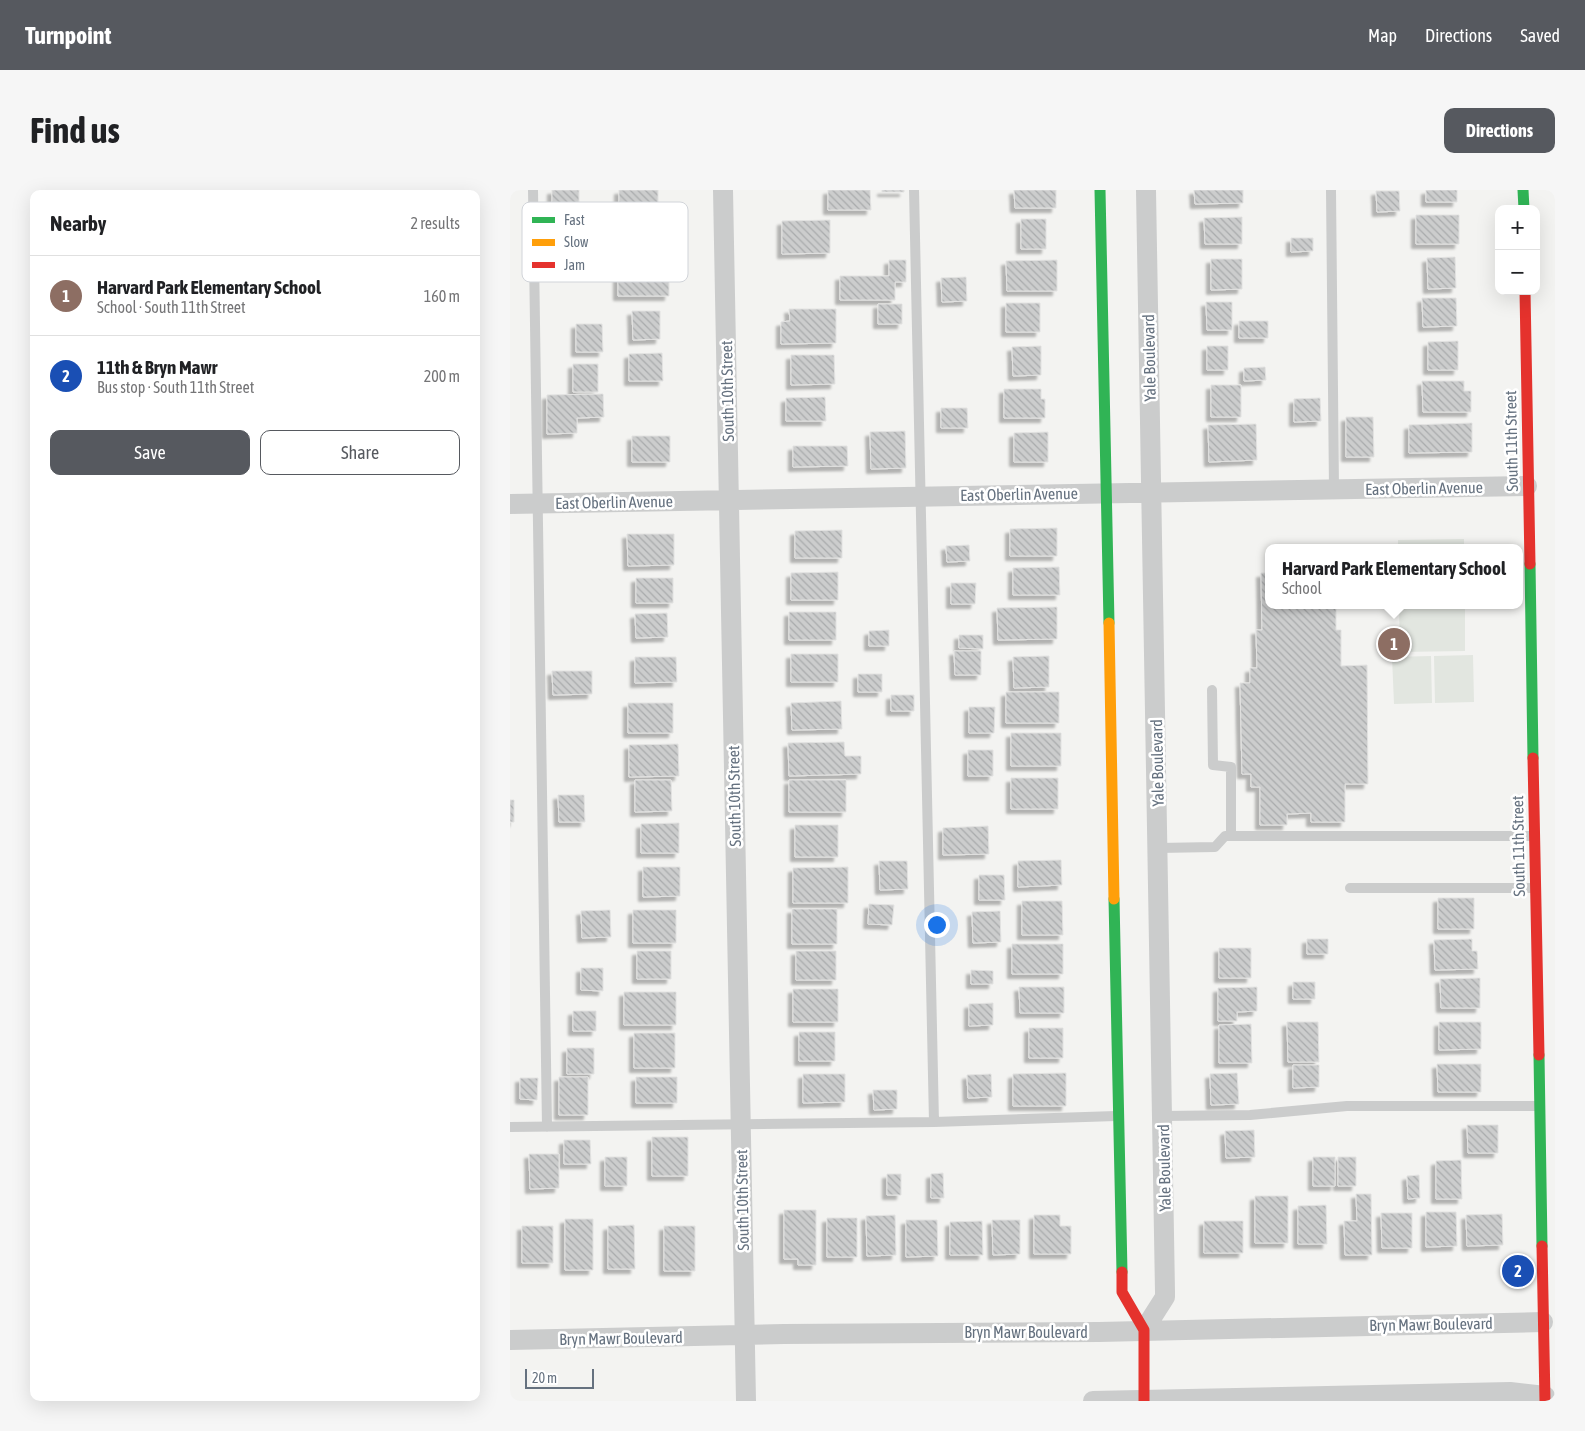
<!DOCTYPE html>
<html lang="en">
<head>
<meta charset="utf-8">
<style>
  :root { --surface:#fff; --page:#f6f6f6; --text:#202124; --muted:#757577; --line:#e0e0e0; --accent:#56595f }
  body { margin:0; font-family:"Asap Condensed",sans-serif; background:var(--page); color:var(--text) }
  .controls { position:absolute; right:15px; top:15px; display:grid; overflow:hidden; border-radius:10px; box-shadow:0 5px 20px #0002 }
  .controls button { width:45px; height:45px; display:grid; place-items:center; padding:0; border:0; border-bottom:1px solid var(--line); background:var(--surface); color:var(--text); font:25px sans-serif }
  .scale { position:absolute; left:15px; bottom:12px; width:69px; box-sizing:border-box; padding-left:5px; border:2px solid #65717f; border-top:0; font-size:14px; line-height:18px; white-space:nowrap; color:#65717f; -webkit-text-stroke:4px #fff; paint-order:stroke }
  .you { position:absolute; left:426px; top:734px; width:18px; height:18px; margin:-12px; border:4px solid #fff; border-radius:50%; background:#1a73e8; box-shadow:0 0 0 8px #1a73e833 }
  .badge { display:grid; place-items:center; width:32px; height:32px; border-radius:50%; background:var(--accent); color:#fff; font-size:16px; font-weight:700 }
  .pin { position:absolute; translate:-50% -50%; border:2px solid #fff; box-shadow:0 1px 5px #0006 }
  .popup { position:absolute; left:755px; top:354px; width:258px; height:65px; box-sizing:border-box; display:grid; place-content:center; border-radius:10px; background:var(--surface); filter:drop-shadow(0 1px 4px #0005); font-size:16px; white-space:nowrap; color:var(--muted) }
  .popup b { font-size:19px; color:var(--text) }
  .popup::after { content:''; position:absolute; left:50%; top:100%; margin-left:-10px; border:10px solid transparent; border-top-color:var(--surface) }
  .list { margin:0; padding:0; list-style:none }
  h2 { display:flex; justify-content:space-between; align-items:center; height:65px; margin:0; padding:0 20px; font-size:21px }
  h2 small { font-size:16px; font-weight:400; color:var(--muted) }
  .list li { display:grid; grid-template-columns:32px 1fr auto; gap:15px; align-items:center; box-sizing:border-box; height:80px; padding:0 20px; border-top:1px solid var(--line) }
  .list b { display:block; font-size:19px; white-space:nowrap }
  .list p { margin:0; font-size:16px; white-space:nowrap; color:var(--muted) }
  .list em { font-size:16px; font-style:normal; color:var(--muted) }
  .actions { display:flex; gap:10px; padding:15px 20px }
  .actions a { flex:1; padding:11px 0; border:1px solid var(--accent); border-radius:10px; text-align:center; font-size:18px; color:var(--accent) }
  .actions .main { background:var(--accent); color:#fff }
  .map { position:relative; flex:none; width:1045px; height:1211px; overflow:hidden; border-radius:10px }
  header { display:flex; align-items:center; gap:30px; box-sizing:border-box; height:70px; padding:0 25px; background:var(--accent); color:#fff }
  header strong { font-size:24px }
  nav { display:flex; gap:28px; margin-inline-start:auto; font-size:18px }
  .intro { display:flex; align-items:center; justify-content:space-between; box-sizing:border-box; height:120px; padding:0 30px }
  h1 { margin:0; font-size:35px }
  .button { padding:12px 22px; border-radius:10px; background:var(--accent); color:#fff; font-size:18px; font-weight:700 }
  main { display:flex; gap:30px; padding:0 30px }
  aside { flex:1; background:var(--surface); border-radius:10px; box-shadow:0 5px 20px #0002 }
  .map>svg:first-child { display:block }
  .green { fill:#e2e6e0 }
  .building { fill:url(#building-back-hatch); stroke:#e2e2e1; filter:url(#shadow) }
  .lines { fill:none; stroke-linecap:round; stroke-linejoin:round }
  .lane { stroke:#cbcccc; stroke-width:10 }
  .street { stroke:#cbcccc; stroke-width:20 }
  .fast { stroke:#30b455; stroke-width:11 }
  .slow { stroke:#ff9f0a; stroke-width:11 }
  .jam { stroke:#e5322d; stroke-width:11 }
  .labels { text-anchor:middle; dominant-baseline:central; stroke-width:5; stroke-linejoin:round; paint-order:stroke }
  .street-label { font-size:16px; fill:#65717f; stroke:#fff }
  .key { fill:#fff; stroke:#d1d4d9; stroke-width:1 }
  .key-label { font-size:14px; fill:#65717f }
</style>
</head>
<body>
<header>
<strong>Turnpoint</strong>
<nav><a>Map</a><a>Directions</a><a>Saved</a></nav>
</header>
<div class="intro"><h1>Find us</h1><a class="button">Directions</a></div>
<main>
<aside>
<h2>Nearby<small>2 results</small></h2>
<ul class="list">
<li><span class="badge" style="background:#8d6e63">1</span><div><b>Harvard Park Elementary School</b><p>School · South 11th Street</p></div><em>160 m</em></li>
<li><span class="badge" style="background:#1a4fb4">2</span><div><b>11th &amp; Bryn Mawr</b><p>Bus stop · South 11th Street</p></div><em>200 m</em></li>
</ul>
<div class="actions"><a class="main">Save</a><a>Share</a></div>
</aside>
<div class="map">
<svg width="1045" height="1211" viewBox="0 0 1045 1211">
  <defs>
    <pattern id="building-back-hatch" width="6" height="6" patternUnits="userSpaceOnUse" patternTransform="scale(1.25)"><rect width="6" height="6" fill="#cccdcd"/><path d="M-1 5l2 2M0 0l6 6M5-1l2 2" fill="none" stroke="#a9abac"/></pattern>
    <filter id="shadow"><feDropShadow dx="-4.5" dy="4.5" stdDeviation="1" flood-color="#0004"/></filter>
  </defs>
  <rect width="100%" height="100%" fill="#f3f3f1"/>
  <path class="green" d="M954,349V358H888V350Z
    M889,415H955V461L890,462Z
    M963,465L964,512L925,513L924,466Z
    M921,466L922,513L884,514L882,467Z"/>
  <path class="building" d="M42,0H69V22H42Z
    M109,0H148V21H109Z
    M318,0H360L361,20H318Z
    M372,0H394V2H372Z
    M504,0H546V18H505Z
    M684,0H733V13L685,14Z
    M916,0H947V12H916Z
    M866,1H889L890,21L867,22Z
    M906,25H949V54H906Z
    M732,27V54H695L694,28Z
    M511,29H536V59H511Z
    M320,30V63L272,64V31Z
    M156,35L157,67L106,68L105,36Z
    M781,48H803V61L781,62Z
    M945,67L946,98L918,99L917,68Z
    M701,69H732V99L701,100Z
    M379,70H396V92H385V110H330V86H379Z
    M547,70V101H497L496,71Z
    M150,79V85H159V106H108V80Z
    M456,87L457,111L432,112L431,88Z
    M912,108H946L947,136L913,137Z
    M696,112H722V140H697Z
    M496,113H530V142H496Z
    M368,114H392V134H368Z
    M279,119H326V153L271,154V132L280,131Z
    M122,121H150V149L123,150Z
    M729,131H758V148H729Z
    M66,134H92L93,162H66Z
    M948,151V180H918V152Z
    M531,156V185L503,186L502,157Z
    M697,156H718V180H697Z
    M152,163L153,191H119V164Z
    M281,165H324L325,194L281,195Z
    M63,174H88V202H63Z
    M755,177L756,190L734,191V178Z
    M912,191H954V201H961V222H913Z
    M701,195H731V227H701Z
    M494,199H531V209H535V228H494Z
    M93,204L94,227L67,228V243L37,244V205Z
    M315,207L316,231H276V208Z
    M810,208L811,231L784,232V209Z
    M431,218H457L458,238H431Z
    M836,227H863L864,267H836Z
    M962,233V262L899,263V235Z
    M746,234L747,270L699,272L698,235Z
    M395,241L396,278L361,279L360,242Z
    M538,242V272H504V243Z
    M122,246H160V272H122Z
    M283,256H337L338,276L283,277Z
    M547,338V366H500V339Z
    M332,340V368H285V341Z
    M117,344H164V375L118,376Z
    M459,355L460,371L437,372L436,356Z
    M549,377L550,405H503V378Z
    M328,382V410H281V383Z
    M751,383H759V415H826V440H831V476L857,475L858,594H835V632H801V623L777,624V635H750V597H741V584H732L730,493H740V478H747L746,440H752Z
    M126,388H163V413H126Z
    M441,393H466L465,414H441Z
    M547,417V449L488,450L487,418Z
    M279,422H326V450H279Z
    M157,423L158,447L126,448L125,424Z
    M379,440V456H359V441Z
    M449,445H473V459L449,458Z
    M444,461H471V485H445Z
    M281,464H328V492H281Z
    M539,466V497L504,498L503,467Z
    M125,467H166L167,492L125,493Z
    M42,481H82V504L43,505Z
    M348,484H372V502H348Z
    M496,502H549V533H496Z
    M381,505H404V521H381Z
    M331,511L332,539L282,540L281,513Z
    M118,513H163V543H118Z
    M459,517H485L484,543H459Z
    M501,543H551V576H501Z
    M334,552L335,566H351V584L279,586L278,553Z
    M168,554L169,586L119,587V555Z
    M458,560H483V586H458Z
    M501,588H548V619H501Z
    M125,590H161L162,621L125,622Z
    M279,590H336V622H279Z
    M48,605H74L75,632H49Z
    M0,610H4V632H0Z
    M169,633V663H131V634Z
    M285,635H328V667H285Z
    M478,636L479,664L433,665V638Z
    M551,670L552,695L508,697V671Z
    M369,671H397L398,699L370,700Z
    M133,677H170V706L133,707Z
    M338,677V713H283V678Z
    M469,685H494L495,710H469Z
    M928,708H964V739H928Z
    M512,711H552L553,745H512Z
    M359,714L384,715L382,735L358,734Z
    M282,719H327V754H282Z
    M100,720L101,747L72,748L71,721Z
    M123,720H166V753H123Z
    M490,721L491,752L463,753L462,722Z
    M797,749H818V764H797Z
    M962,749V761H967L968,779L925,780L924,750Z
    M502,754H553V784H502Z
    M709,758H741V788H709Z
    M127,761H161V789H127Z
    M286,761H326V790H286Z
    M71,778H93V801L71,800Z
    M461,780L483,781V794H461Z
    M970,788V818H931L930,789Z
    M783,792H805V809H783Z
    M509,797H554V823H510Z
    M747,797V821L727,822V831H708V798Z
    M283,799H328V832H283Z
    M114,802H166V835H114Z
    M483,813V835L459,836V814Z
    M63,821H86V841H63Z
    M777,832H808L809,872H778Z
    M929,832H971V859L929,860Z
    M741,834L742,873H709V835Z
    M519,838H553V868H519Z
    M289,842H325V871H289Z
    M124,843H165V878H124Z
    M57,858H84V884H57Z
    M927,874H971V902H928Z
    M783,875H809V897L783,898Z
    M556,883V916H503V884Z
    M727,883L729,914L701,915L700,884Z
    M293,884H335V912L293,913Z
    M481,884L482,907L458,908L457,885Z
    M49,887H78V925H49Z
    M126,887H167V913H126Z
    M10,888H28L27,910L10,909Z
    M363,900H387V919L364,920Z
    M957,935H988V963H958Z
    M744,940L745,967L716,968L715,941Z
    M142,947H178V986H142Z
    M54,950H80L81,974H54Z
    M19,964H49V998L20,999Z
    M95,967H117V996H95Z
    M803,967H825V996H803Z
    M828,967H846V996H828Z
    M951,970L952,1009H926V971Z
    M433,983L434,1008H421V984Z
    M377,984H391V1005H377Z
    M909,985L910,1008L898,1009L897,986Z
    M846,1004H861L862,1065H835L834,1031H847Z
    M745,1006H778V1053H745Z
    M816,1015L817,1054H788V1016Z
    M274,1020H306V1075H288V1069H274Z
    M916,1022H946L947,1056L916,1057Z
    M871,1023H902V1058H872Z
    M992,1024L993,1055L957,1056L956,1025Z
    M385,1025L386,1065L357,1066L356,1026Z
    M524,1025H550V1036H561V1064H524Z
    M317,1028H347V1067H317Z
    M55,1029H83V1080H55Z
    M396,1030H427L428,1066L396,1067Z
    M482,1030H510V1064L483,1065Z
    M472,1031L473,1065H440V1032Z
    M694,1031H733V1063H694Z
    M124,1035L125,1079H98V1036Z
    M12,1036H43V1073H12Z
    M154,1036H185V1081H154Z"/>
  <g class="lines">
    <path class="lane" d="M23,0L37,937
      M404,0L424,932
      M821,0L824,300
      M702,500L703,575L721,577V646
      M648,658L705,657L715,646H1023
      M840,698H1024
      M653,926L740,925L837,916H1028
      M0,937L424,932L606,926"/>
    <path class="street" d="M213,0L236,1211
      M0,314L1017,296
      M634,1140L655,1107V1102L636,0
      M0,1150L274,1144L589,1142L1033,1132
      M583,1211L1000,1202L1035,1206"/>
    <path class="fast" d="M590,0L599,433
      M1013,0L1014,19
      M1020,374L1023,568
      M604,709L612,1082
      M1029,865L1032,1056"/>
    <path class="slow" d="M599,433L604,709"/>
    <path class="jam" d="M1015,101L1020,374
      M1023,568L1029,865
      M1032,1056L1035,1211
      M612,1082V1102L634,1140V1211"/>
  </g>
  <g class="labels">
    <g class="street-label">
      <text transform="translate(639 168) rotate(-91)">Yale Boulevard</text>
      <text transform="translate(217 201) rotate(-91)">South 10th Street</text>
      <text transform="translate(1001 251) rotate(-91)">South 11th Street</text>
      <text transform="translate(914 298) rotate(-1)">East Oberlin Avenue</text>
      <text transform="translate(509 304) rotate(-1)">East Oberlin Avenue</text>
      <text transform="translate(104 312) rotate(-1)">East Oberlin Avenue</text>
      <text transform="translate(647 573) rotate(-91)">Yale Boulevard</text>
      <text transform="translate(224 606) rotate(-91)">South 10th Street</text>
      <text transform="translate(1008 656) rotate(-91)">South 11th Street</text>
      <text transform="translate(654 978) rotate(-91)">Yale Boulevard</text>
      <text transform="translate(232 1010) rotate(-91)">South 10th Street</text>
      <text transform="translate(921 1134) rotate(-1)">Bryn Mawr Boulevard</text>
      <text x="516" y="1142">Bryn Mawr Boulevard</text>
      <text transform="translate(111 1148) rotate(-1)">Bryn Mawr Boulevard</text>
    </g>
  </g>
  <rect x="12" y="12" width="166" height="80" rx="8" class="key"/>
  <rect x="22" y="27" width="23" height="6" fill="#30b455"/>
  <rect x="22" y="49" width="23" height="7" fill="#ff9f0a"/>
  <rect x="22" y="72" width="23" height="6" fill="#e5322d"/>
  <g class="key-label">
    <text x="54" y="35">Fast</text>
    <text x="54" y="57">Slow</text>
    <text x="54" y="80">Jam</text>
  </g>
</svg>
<div class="controls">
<button>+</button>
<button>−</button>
</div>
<div class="scale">20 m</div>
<div class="you"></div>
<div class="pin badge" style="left:884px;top:454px;background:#8d6e63">1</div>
<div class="popup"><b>Harvard Park Elementary School</b>School</div>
<div class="pin badge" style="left:1008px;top:1081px;background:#1a4fb4">2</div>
</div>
</main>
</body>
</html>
